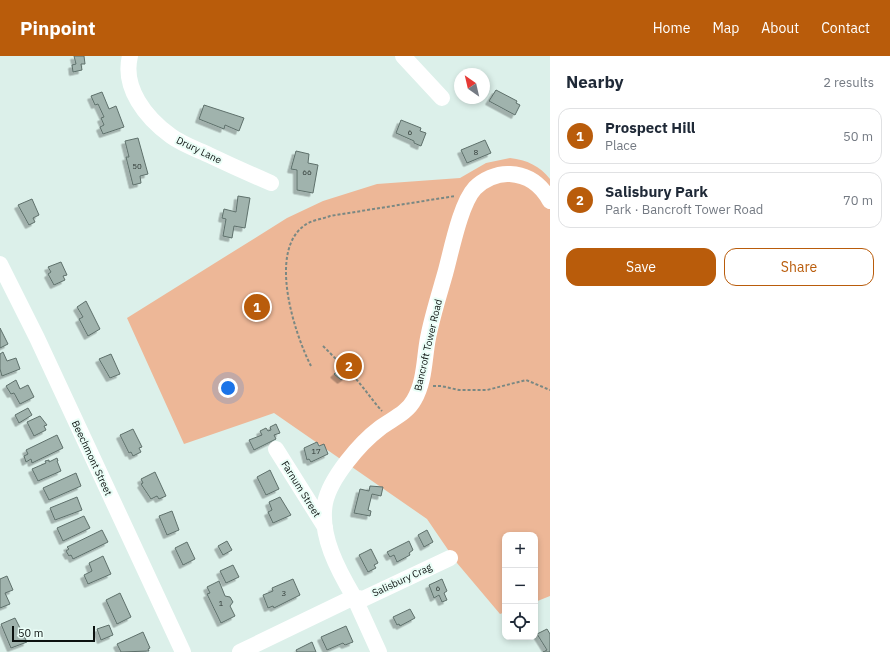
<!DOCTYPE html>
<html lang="en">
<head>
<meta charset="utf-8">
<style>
  :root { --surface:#fff; --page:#f6f6f7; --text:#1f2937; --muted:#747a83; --line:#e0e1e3; --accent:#b95c0b }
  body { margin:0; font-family:"IBM Plex Sans",sans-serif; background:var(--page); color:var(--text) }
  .controls { position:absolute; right:12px; bottom:12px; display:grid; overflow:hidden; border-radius:8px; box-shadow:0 2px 6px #0003 }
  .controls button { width:36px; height:36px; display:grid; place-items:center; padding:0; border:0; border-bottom:1px solid var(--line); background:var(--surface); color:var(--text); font:20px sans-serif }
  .compass { position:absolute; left:454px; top:12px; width:36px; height:36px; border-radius:50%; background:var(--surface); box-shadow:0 2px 6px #0003; rotate:326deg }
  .scale { position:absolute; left:12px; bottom:10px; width:83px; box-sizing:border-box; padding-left:4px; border:2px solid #0b110f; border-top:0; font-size:11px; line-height:14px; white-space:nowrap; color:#0b110f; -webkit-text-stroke:3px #eafef7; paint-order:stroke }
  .you { position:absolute; left:228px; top:332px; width:14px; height:14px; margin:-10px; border:3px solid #fff; border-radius:50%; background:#1a73e8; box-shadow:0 0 0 6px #1a73e833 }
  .badge { display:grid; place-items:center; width:26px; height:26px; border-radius:50%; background:var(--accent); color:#fff; font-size:13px; font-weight:700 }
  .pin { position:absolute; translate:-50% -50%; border:2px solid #fff; box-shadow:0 1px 4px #0006 }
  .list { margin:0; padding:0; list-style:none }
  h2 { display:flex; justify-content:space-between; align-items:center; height:52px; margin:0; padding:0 16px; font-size:17px }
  h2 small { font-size:13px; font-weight:400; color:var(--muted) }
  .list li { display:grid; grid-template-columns:26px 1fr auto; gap:12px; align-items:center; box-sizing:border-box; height:56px; margin:0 8px 8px; padding:0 8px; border:1px solid var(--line); border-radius:12px }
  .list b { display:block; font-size:15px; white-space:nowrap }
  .list p { margin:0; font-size:13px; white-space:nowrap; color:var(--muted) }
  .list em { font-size:13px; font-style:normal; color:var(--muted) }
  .actions { display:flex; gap:8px; padding:12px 16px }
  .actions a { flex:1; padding:9px 0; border:1px solid var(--accent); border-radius:12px; text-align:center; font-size:14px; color:var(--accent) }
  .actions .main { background:var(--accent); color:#fff }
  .icon { flex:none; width:22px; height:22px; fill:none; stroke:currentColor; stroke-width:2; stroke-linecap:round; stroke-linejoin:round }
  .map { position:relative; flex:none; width:550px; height:596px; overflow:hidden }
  header { display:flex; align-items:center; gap:24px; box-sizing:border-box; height:56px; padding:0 20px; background:var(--accent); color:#fff }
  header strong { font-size:19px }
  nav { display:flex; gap:22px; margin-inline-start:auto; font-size:14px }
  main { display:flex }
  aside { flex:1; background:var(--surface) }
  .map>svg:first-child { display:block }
  .green { fill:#edb797 }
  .building { fill:#a0b3ad; stroke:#5e706b; filter:url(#shadow) }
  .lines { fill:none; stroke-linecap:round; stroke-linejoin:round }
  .path { stroke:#7a8883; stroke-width:2; stroke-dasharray:3 2; stroke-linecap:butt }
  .minor { stroke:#fff; stroke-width:16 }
  .labels { text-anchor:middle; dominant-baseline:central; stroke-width:4; stroke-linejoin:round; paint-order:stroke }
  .number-label { font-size:8px; fill:#303a36 }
  .street-label { font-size:10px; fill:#0b110f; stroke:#eafef7 }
</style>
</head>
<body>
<header>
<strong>Pinpoint</strong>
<nav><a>Home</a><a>Map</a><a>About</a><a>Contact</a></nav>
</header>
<main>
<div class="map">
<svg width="550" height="596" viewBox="0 0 550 596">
  <defs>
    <filter id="shadow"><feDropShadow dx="-3.5" dy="3.5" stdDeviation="0" flood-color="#0004"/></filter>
  </defs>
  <rect width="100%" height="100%" fill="#dcf0ea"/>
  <path class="green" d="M510,102C527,104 540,110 550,123V540L535,546V479H505V556L500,558L457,507L427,463L274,357L184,388L127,262L287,162L323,145L377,128L460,122L486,107Z"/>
  <path class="building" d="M74,0H84L85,8H81L82,14L73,16L72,9L76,8Z
    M496,34L517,45L516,47L520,49L515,59L489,45Z
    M102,36L109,53L116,50L124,71L103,78L100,71L104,69L101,62L104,61L98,48L95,49L91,40Z
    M204,49L244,62L239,75L225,69L224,73L199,63Z
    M401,64L421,72L420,75L426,77L421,90L414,87V85L396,77Z
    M138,82L148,118L140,120L141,127L133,129L126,101H129L125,85Z
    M485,84L491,97L467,107L461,94Z
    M296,95L309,98L308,107L318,109L313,137L297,134V114L291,113Z
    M238,140L250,142L245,172L234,170L232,182L223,180L226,163L222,162L224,153L236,156Z
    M32,143L39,159L33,162L35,166L29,169L18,149Z
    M61,206L67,219L63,220L65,224L54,229L48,218L51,216L48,211Z
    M86,245L100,273L88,280L79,263L83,261L77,251Z
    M0,272L8,288L0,292Z
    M3,296L7,305L16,302L20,313L2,320L0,313V298Z
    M111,298L120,318L110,322L99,303Z
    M351,301L358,308L352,314L350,312L346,316L348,319L341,324L334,318L341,312L342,313Z
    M16,324L20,333L28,329L34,341L20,348L14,337L11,338L6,330Z
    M28,352L32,359L19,367L15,359Z
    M40,360L47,369L44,370L46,374L34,380L27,366Z
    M276,368L280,377L274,379L276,383L254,394L249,384L262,379L260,375L266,372L268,375L271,374L270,371Z
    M133,373L142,391L139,392L141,396L133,400L131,396L129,397L120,379Z
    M57,379L63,392L32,407L31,403L26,406L24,400L28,398L26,394Z
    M317,386L319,390L324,388L328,398L311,406L309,403L307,404L304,392Z
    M57,402L58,405H57L61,415L38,425L32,413L46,407L45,405L49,404V406Z
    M270,414L279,433L266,439L257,421Z
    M155,416L166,440L159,443L157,440L151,443L141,428L143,427L141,423Z
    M76,417L81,430L49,444L43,432Z
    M370,430L383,431L381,440L372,438L368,454L371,455L370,460L354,457L360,433L369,435Z
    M77,441L82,454L55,464L50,452Z
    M280,441L291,459L273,467L268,456L272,454L269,446Z
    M172,455L179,474L167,479L159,460Z
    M84,460L90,472L63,485L57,472Z
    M102,474L108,486L73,503L71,499L69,500L66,495L69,493L67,491Z
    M427,474L433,486L424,491L418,479Z
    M227,485L232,494L223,499L218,490Z
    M409,485L413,494L409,497L410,499L397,506L394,499L390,501L387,496Z
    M187,486L195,503L183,509L175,492Z
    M371,493L378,507L374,509L376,512L368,516L359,499Z
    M103,500L111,518L88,528L84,519L92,515L89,507Z
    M233,509L239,521L226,527L220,515Z
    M7,520L13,534L5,537L10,548L0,552V523Z
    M293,523L300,539L274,552L273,550L268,552L263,539L273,535L272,532Z
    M442,523L447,535L444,537L447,544L442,546L439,539L434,542L429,529Z
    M219,525L225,540L230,541L233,546L230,550L235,560L221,567L207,538L210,537L207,531Z
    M120,537L131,561L117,568L106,544Z
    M410,553L415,562L400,570L399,568L397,569L393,561Z
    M15,562L27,586L11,592L1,568Z
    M109,569L113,579L101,584L97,573Z
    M346,570L353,586L345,589L343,587L327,594L321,581Z
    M547,573L550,578V596H543L547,594L537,578Z
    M143,576L150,592L148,593L149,595L121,596L117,588Z
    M312,586L316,596H297L296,594Z"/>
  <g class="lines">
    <path class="path" d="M323,290L343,310
      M311,310C295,279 267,195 305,169C312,164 322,163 330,160L455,140
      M349,316C362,328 370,342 382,355
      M433,330H441L459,334H487L526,324L550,334"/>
    <path class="minor" d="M130,0C122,32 146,62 171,80C182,88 196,93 209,99C230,109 250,118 271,127
      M403,0L442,42
      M0,208L37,282L183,596
      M276,393L325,471
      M354,541L363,543L450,502
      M354,541L379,596
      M240,596L354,541C338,514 319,479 325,447C330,422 360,387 380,372C392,363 407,357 414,344C425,325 424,303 428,282C432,261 439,239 445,218C451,197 460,148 475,132C483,124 497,117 510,118C528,119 541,128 550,145"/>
  </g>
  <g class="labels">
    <g class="number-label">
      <text x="410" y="76">6</text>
      <text x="476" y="96">8</text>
      <text x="137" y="110">50</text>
      <text x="307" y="116">66</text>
      <text x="316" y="395">17</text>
      <text x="438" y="532">6</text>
      <text x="284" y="537">3</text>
      <text x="221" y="547">1</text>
    </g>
    <g class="street-label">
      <text transform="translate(199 94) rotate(26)">Drury Lane</text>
      <text transform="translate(428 289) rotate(-77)">Bancroft Tower Road</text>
      <text transform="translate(92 402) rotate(65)">Beechmont Street</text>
      <text transform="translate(301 433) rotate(58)">Farnum Street</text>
      <text transform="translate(402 524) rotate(-25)">Salisbury Crag</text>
    </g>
  </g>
</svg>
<div class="controls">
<button>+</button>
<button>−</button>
<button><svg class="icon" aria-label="locate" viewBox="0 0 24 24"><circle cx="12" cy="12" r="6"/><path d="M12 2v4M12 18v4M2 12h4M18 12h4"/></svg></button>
</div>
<svg class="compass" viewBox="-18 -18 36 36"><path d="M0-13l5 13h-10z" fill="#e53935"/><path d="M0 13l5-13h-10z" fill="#747a83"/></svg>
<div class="scale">50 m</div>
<div class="you"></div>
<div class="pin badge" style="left:257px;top:251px">1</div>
<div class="pin badge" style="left:349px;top:310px">2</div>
</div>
<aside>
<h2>Nearby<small>2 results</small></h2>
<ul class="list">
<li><span class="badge">1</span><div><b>Prospect Hill</b><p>Place</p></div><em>50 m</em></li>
<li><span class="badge">2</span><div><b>Salisbury Park</b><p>Park · Bancroft Tower Road</p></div><em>70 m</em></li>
</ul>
<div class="actions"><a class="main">Save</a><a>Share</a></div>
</aside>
</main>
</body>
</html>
